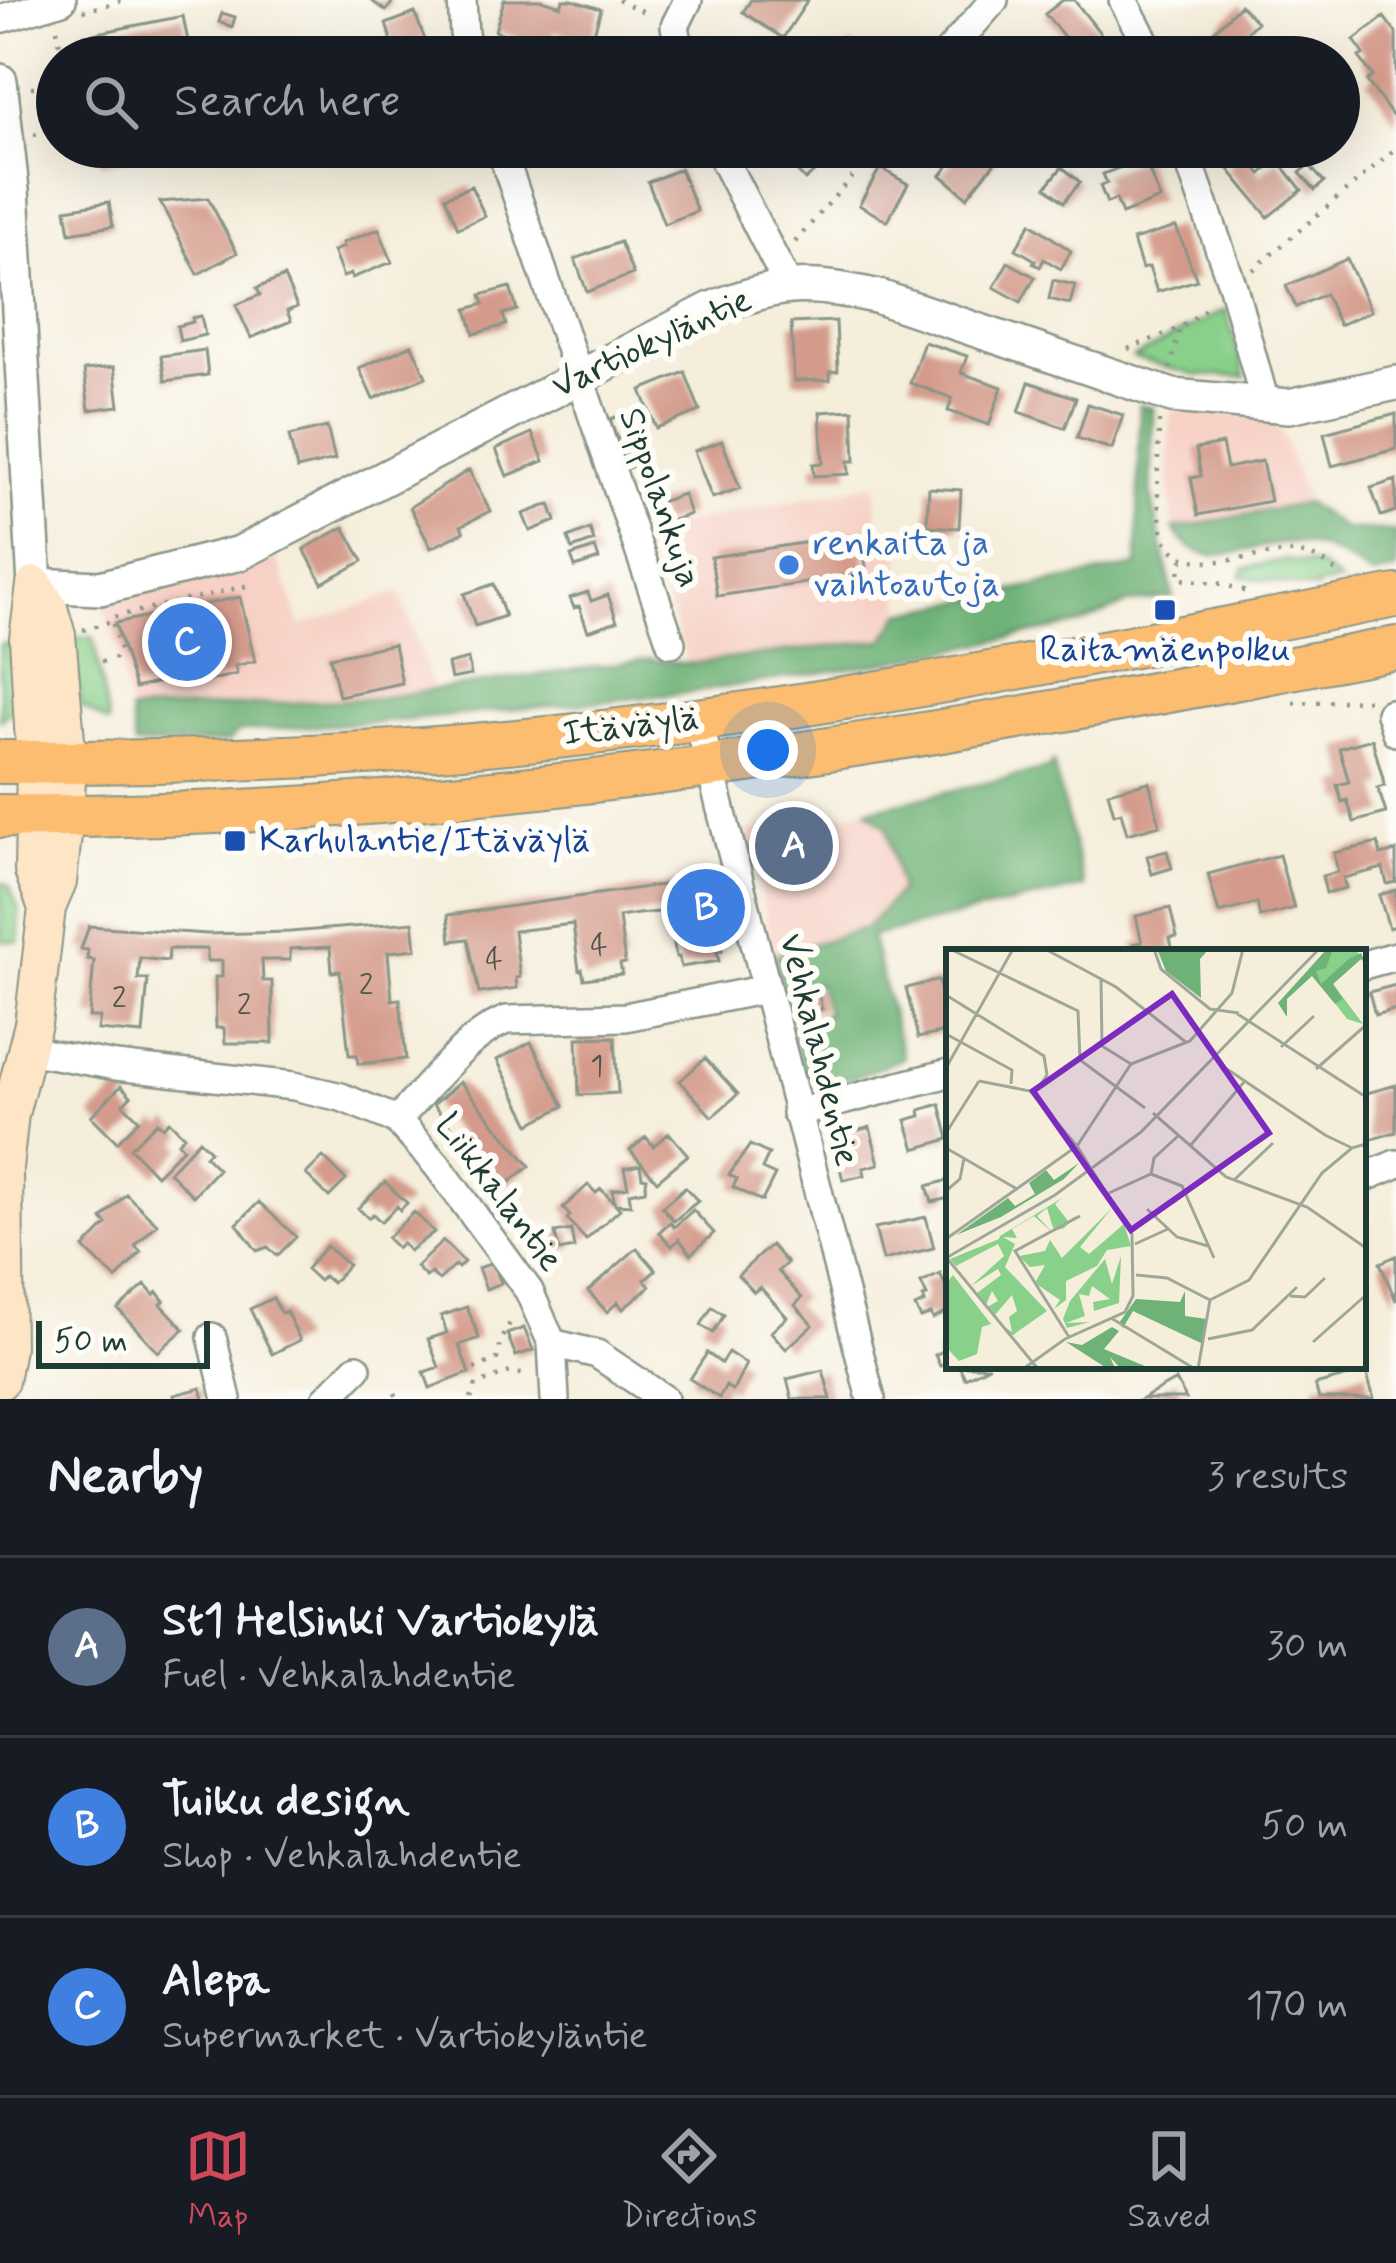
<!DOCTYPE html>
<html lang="en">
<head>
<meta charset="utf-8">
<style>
  :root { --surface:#171b24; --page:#242831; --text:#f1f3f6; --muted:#9ea1a6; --line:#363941; --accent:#d1495b }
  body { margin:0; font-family:Mynerve,sans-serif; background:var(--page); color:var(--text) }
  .scale { position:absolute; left:36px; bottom:30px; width:174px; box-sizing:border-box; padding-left:12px; border:6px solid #1f3d34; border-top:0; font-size:33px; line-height:42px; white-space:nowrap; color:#1f3d34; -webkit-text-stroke:9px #fdfcf7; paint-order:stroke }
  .you { position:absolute; left:768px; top:750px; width:42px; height:42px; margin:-30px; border:9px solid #fff; border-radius:50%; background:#1a73e8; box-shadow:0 0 0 18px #1a73e833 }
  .badge { display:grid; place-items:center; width:78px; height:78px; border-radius:50%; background:var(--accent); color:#fff; font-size:39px; font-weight:700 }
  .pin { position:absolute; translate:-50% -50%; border:6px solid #fff; box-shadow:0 3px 12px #0006 }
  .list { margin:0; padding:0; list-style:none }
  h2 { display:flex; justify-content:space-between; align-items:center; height:156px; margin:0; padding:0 48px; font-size:51px }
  h2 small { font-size:39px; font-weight:400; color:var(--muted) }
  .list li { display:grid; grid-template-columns:78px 1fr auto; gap:36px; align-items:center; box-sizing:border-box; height:180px; padding:0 48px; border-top:3px solid var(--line) }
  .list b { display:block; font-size:45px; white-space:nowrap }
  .list p { margin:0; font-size:39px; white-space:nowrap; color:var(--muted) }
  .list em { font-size:39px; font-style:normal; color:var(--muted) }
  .icon { flex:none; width:66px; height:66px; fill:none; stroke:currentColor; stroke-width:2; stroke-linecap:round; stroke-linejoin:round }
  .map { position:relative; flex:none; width:1396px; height:1399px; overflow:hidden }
  .search { position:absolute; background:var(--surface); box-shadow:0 12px 48px #0002; left:36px; right:36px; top:36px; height:132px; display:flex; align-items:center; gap:30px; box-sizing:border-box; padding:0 42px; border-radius:66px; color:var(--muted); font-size:45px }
  .sheet { height:696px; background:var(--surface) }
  nav { display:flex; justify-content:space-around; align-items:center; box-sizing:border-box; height:168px; border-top:3px solid var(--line); background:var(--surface); font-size:33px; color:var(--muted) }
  nav a { display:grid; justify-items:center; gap:6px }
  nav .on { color:var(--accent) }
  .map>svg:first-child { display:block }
  .built { fill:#f7d1c6 }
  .green { fill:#89d08b; stroke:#548660; stroke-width:3 }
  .forest { fill:#6eb277; stroke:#467856; stroke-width:3 }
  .building { fill:#d49b8c }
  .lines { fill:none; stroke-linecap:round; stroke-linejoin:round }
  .minor-casing { stroke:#8a9688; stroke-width:32 }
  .tertiary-casing { stroke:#8a9688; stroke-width:38 }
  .secondary-casing { stroke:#8a9688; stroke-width:40 }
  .primary-casing { stroke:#8a9688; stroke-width:46 }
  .path { stroke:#8a9688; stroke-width:4.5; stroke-dasharray:3 9; stroke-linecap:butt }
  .minor { stroke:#fff; stroke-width:27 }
  .tertiary { stroke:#fff; stroke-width:33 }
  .secondary { stroke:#fee5c5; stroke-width:36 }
  .primary { stroke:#fcbd6f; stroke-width:42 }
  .shop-dot { fill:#3f7fe0; stroke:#fdfcf7; stroke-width:4.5 }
  .transit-dot { fill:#1a4fb4; stroke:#fdfcf7; stroke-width:4.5 }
  .labels { text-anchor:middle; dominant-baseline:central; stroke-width:12; stroke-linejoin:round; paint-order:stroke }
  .number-label { font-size:30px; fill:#4c544a }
  .street-label { font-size:36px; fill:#1f3d34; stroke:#fdfcf7 }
  .shop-label { font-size:36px; fill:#366cbe; stroke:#fdfcf7; text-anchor:start }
  .transit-label { font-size:36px; fill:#164399; stroke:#fdfcf7 }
  .inset-road { fill:none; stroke:#9fa798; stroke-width:3 }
  .view { fill:#7b2cbf; fill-opacity:0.15; stroke:#7b2cbf; stroke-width:6 }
  .inset-edge { fill:none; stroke:#1f3d34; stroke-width:6 }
</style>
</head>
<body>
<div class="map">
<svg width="1396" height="1399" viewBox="0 0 1396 1399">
  <rect width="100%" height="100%" fill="#fdfcf7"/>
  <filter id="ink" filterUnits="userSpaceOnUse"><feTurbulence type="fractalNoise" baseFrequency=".00833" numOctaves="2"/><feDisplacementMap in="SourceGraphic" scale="24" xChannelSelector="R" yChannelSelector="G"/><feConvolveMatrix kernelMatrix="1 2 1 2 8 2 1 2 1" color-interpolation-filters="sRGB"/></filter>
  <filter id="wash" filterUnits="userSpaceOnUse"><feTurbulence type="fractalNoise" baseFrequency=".004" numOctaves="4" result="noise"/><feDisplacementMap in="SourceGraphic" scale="48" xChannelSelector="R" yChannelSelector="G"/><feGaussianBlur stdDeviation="2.7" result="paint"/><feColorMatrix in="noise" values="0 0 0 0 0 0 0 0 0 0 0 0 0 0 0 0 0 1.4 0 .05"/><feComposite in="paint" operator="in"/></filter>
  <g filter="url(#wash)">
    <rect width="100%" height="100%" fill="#f5eedb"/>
    <path class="built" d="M1171,410L1276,419L1307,503L1173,529L1168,466Z
      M876,483L878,548L899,546L902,613L884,640L687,664L645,532Z
      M274,550L301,626L400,592L433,689L378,698L275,706L130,712L120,658L102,602L201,580Z
      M867,810L887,827L900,891L866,928L775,955L745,831Z"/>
    <path class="green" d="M1226,309L1245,377L1195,375L1133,358Z
      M1284,560L1320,566L1340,582L1317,586L1316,590L1241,576L1245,568Z
      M93,637L109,722L108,723L81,706L72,638Z
      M15,643L18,704L0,720V644Z
      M0,882L9,886L19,910V942L2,941Z"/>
    <path class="forest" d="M1140,405L1153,408L1151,494L1173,597L1129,603L1080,624L884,663L686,693L397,721L239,731L228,742L135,746L130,712L378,698L650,659L687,664L884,640L902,613L1137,566Z
      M1307,503L1344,529L1396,532V571L1372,576C1348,561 1323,543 1294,543C1249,541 1205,579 1173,529Z
      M1053,763L1084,887L871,936L903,1058C883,1065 826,1094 810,1079C798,1069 795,1038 791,1023L827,1014L818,983L782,992L775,955L866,928L900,891L887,827L867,810L1047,769Z"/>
    <g id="blocks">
      <path class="building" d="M370,0H394L386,11Z
        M504,0H542L561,6L563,0H572L601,9L591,43L555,31L549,48L495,31Z
        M751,0H808L783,38L743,12Z
        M1063,0H1074L1104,38L1081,57L1045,14Z
        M1240,5L1257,22L1233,46L1227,40L1216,51L1205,40Z
        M222,13L235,17L232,27L219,22Z
        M415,13L425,40L395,51L386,24Z
        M183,16L191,57H82L78,37Z
        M1384,17L1396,33V121L1367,81L1373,76L1359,57L1364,54L1354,40Z
        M285,42L288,57H220V55Z
        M852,44L865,57H838Z
        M98,147H165L166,151L101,164Z
        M379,147H407V148L383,156Z
        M775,147H835L827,154L830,158L805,180Z
        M957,147H981L997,160L967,197L941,175L961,151Z
        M1293,147H1322L1297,157Z
        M1244,153L1261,174L1278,160L1302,190L1268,217L1227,167Z
        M1144,158L1160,199L1122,214L1116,199L1107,203L1100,186L1107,183L1103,174Z
        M1309,165L1324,182L1315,190L1300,173Z
        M1062,167L1080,182L1064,202L1046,187Z
        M880,168L908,184L887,221L859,205Z
        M680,169L697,211L664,224L648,182Z
        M471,186L485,216L458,228L445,197Z
        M208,198L237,253L198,274L160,202Z
        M109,202L113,226L70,233L66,209Z
        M1031,223L1071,251L1061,269L1044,259L1040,267L1033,263L1035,260L1016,249Z
        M1176,227L1197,280L1157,292L1149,267L1142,269L1133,240Z
        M379,229L392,262L352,278L351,274L343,277L333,251L343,247L342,243Z
        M620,242L633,274L587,292L575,259Z
        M1347,259L1371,311L1339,325L1325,294L1296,307L1286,286Z
        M1008,262L1035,277L1021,302L994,287Z
        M284,277L297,307L287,311L291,321L251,338L236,305L260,295L257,288Z
        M1053,280L1075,285L1070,304L1049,299Z
        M510,287L517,310L503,314L506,325L474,334L467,309L484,304L481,295Z
        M201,316L205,335L180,341L177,326L193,322L192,318Z
        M836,321L838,371L830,372V380L794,381L791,323Z
        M924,342L967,356L961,373L1002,387L989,425L948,411L952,398L910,383Z
        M412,345L426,377L373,399L359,368Z
        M205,350L208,375L165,381L161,356Z
        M114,367L119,406L89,410L84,370Z
        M685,372L700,411L656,428L641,390Z
        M1029,382L1076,398L1065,428L1019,412Z
        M1088,404L1123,415L1112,449L1077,438Z
        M853,410L855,461H848L849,474L814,476L813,464L823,463L820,412Z
        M634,411L641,431L617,439L610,419Z
        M1396,414V449L1332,466L1324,433Z
        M327,427L335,460L297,469L289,436Z
        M532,433L544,461L507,476L496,449Z
        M722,441L740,488L712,498L694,451Z
        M1222,444L1227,468L1262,461L1270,501L1198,515L1191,478L1201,476L1196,449Z
        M633,453L638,464L626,469L622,458Z
        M469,470L490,511L461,526L464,532L431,548L410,507Z
        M1396,480V511L1381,516L1371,488Z
        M929,488L961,490L959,528L927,526Z
        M683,494L690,514L662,524L655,504Z
        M550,504L556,521L530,531L523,514Z
        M344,527L363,561L322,583L304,549Z
        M590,529L594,541L572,549L568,538Z
        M861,534L867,574L717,596L711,557Z
        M595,548L599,559L575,567L571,556Z
        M494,584L505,616L475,626L464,594Z
        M588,592L591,601L608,595L617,621L588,631L579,606L574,608L570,598Z
        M240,597L255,661L235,666L237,674L209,681L207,671L135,688L115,623Z
        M394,644L402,683L339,696L330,657Z
        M468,659L471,675L451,679L448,664Z
        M1372,739L1385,786L1378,788L1386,813L1354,822L1347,800L1342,802L1337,785L1349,782L1339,748Z
        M1149,782L1160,825L1127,834L1121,812L1114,814L1108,792Z
        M809,835L813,855L780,861L777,841Z
        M1378,843L1381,855L1396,851V882L1387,884L1383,868L1343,878L1346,888L1326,893L1322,876L1338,872L1334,853Z
        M1167,851L1172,868L1152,874L1147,856Z
        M1279,855L1294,908L1260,917L1257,903L1219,913L1208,874Z
        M712,878L722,951H717L719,961L681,967L679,957H676L669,911L638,914L619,917L625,963L620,964L622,974L584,979L582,969L579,970L573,924L514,931L520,977L516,978L517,988L479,993L468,939L451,941L448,915Z
        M1396,890V926L1389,928L1379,895Z
        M1170,908L1177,937L1170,938L1173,952H1135L1133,944L1142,942L1136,916Z
        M413,922L416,949L388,952L392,1000L400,999L406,1059L358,1064L357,1055H349L340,971L332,972L330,947L290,949V960H262L263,981H272L273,1043H225L224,1028H216L215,977H222V961H207V949H169L168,961L140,958L138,979H148L143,1034L98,1030L100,1017H89L94,960L87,959L88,950L81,949L89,926L207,934L290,932Z
        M938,980L942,997L947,995L949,1002L946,1014L949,1031L918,1038L906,988Z
        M1396,985V1009L1375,1015L1369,992Z
        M817,989L822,1009L802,1014L797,994Z
        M615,1037L618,1093L579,1095L577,1038Z
        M531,1042L564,1106L530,1124L497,1060Z
        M705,1058L738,1094L712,1117L680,1081Z
        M460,1082L530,1166L502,1188L433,1105Z
        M1396,1085V1132L1368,1140L1363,1094Z
        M121,1086L131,1096L123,1104L139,1120L117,1142L91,1116Z
        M940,1104L949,1139L915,1149L906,1120L921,1116L920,1110Z
        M169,1121L184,1136L178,1142L183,1148L156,1175L130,1148L157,1122L163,1127Z
        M870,1127L879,1164L863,1168L865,1175L843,1180L834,1144L850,1140L848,1133Z
        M669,1133L688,1155L657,1181L630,1150L646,1137L653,1146Z
        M199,1140L210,1151L205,1156L218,1169L193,1196L169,1172Z
        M750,1145L769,1154L762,1169L775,1175L762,1201L733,1187L737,1179L729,1175Z
        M323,1157L346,1180L329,1197L306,1174Z
        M640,1165L642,1177L647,1178L645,1190L629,1193L631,1205L615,1204L612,1190L628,1187L624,1168Z
        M949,1180V1198L932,1202L927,1186Z
        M385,1182L407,1203L400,1210L397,1206L381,1222L373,1214L368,1218L358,1208Z
        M588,1185L596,1193L601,1189L620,1209L586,1240L567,1219L570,1216L563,1208Z
        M685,1187L698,1201L674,1221L662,1207Z
        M126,1194L157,1224L135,1246L141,1252L116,1279L84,1248L107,1224L102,1219Z
        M259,1202L296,1237L277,1256L268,1247L257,1251L237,1224Z
        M693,1210L714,1233L691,1254L679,1239L672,1246L659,1232L670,1222L674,1227Z
        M414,1212L434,1232L409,1251L402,1243L397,1248L387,1238Z
        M926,1217L934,1248L883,1260L875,1228Z
        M571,1230L574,1248L559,1251L555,1233Z
        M443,1241L464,1262L458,1268L455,1265L439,1280L431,1273L426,1277L416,1267Z
        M771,1245L787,1263L778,1271L802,1298L795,1305L813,1325L786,1349L771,1332L787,1317L760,1287L754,1292L738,1275Z
        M326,1246L348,1265L332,1283L324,1276L319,1281L306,1269Z
        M637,1248L656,1270L645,1280L650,1286L623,1309L618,1302L607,1312L588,1291Z
        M1396,1256V1301L1380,1263Z
        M493,1263L501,1283L486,1289L478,1268Z
        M940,1274L949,1292V1323L945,1313L933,1319L931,1314L921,1318L915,1307L925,1302L923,1297L927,1296L921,1283Z
        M145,1285L154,1295L157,1292L164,1301L161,1304L184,1329L158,1352L118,1309Z
        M273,1298L281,1313L286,1311L300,1340L272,1354L250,1309Z
        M467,1307L479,1338L459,1345L469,1373L430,1388L424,1372L439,1367L428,1339L447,1333L441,1316Z
        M712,1307L724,1315L713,1333L701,1325Z
        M524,1328L533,1350L516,1356L507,1334Z
        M949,1348V1362L940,1366L935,1355Z
        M728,1352L746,1364L733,1391L726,1386L719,1398L690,1379L707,1353L721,1363Z
        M959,1366H989L965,1378Z
        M823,1370L831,1399H792L787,1379Z
        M1366,1371L1374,1399H1319L1315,1385Z
        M1176,1380L1186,1399H1142Z
        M201,1388L204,1399H175L174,1395Z"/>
    </g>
  </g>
  <g filter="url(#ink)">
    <use href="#blocks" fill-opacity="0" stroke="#8a9688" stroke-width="3"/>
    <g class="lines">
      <defs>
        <path id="minor" d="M462,0L464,34L471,57
          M1123,0L1153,57
          M0,19L62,0
          M681,57L675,26L688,0
          M944,57L994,0
          M500,147L671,643
          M717,147L788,285
          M1184,147L1233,287L1266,406
          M1390,713L1396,732
          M698,719L871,1399
          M1363,965L1396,956
          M27,1050L116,1066L294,1086L341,1097L397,1120L437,1165L529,1291L552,1343L555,1399
          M796,1113L949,1073
          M397,1120C426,1090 468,1033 507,1020L625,1017L766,989
          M1363,1178L1396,1164
          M212,1337L227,1399
          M552,1343L597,1354L664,1399
          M326,1399L357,1368"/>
        <path id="tertiary" d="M0,81L12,190L35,585L100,588L240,553L711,309C778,282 809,281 879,297L1172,396L1289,406L1396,383"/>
        <path id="secondary" d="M35,585L28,638L35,763L33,871L47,908
          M0,1381L6,1348L4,1168L10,1114L33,1024L47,908L58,882L65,816L68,763L57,635L49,608L35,585"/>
        <path id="primary" d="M0,762C173,763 345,758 517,741C813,713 1105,651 1396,596
          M0,816C472,821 935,737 1396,648"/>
      </defs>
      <use href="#minor" class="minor-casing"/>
      <use href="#tertiary" class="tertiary-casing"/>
      <use href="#secondary" class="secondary-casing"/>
      <use href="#primary" class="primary-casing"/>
      <path class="path" d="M618,0L651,15
        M83,11L126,0
        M57,29L62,57
        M31,87L57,86
        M34,135L57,131
        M795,242L878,147
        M1253,270L1396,148
        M1128,349L1180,328L1212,304
        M1170,369L1180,328
        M1159,421C1159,457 1154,498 1163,533C1177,585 1259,549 1297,553C1313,554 1327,563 1338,573
        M1183,559L1179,566L1180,579L1223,584L1246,592
        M83,630L112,621L113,617L246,586
        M101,662L115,658L120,650L112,621
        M1293,703L1371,700
        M474,1369L497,1359L501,1339L510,1323
        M395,1393L398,1399
        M471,1399L476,1385L510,1372L528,1375"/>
      <use href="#minor" class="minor"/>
      <use href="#tertiary" class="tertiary"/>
      <use href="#secondary" class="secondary"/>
      <use href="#primary" class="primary"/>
    </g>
  </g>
  <circle class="shop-dot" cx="789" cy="565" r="12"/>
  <g class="transit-dot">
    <rect x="1153" y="598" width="24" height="24" rx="6"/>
    <rect x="223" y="829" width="24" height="24" rx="6"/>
  </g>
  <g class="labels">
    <g class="number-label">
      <text x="599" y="945">4</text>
      <text x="494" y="959">4</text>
      <text x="366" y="985">2</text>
      <text x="119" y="998">2</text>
      <text x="244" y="1005">2</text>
      <text x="597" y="1066">1</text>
    </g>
    <g class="street-label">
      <text transform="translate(652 344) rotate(-25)">Vartiokyläntie</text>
      <text transform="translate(659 498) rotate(71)">Sippolankuja</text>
      <text transform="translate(631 727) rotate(-7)">Itäväylä</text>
      <text transform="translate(818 1050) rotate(76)">Vehkalahdentie</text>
      <text transform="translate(498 1193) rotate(53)">Liikkalantie</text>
    </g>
    <g class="shop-label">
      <text x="813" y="544">renkaita ja<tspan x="813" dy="41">vaihtoautoja</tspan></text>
    </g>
    <g class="transit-label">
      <text x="1165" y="650">Raitamäenpolku</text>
      <text x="259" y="841" text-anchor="start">Karhulantie/Itäväylä</text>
    </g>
  </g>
  <g transform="translate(946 949)">
    <rect width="420" height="420" fill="#f5eedb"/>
    <path d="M381,0H409L416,9L387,35L417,75L401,70L363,20ZM116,249L109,255L122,272L131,266L118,279L108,282L101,259L91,267L107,284L88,267L66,280L71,289L57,288L69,295L59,318L101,362L64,388L53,374L66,383L63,368L86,351L71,362L66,346L48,367L41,358L52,352L46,342L40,356L31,344L55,326L52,320L25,337L58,307L52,295L10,317L4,310L53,290L54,287ZM166,259L134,298L143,305L178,275L185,297L161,301L151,317L120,332V351L108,360L114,351L89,334L99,316L84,318L73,307L99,302L104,291L116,309ZM175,307L173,354L148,362L147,353L164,350L146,337L143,347L133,345L139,367L120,374L144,373L121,379L117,370L124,352L159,310L166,335ZM7,326L45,375L36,378L31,405L13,412L0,398V334Z" fill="#89d08b"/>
    <path d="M211,0H263L254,10L255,49L220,22ZM381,0H387L380,19L370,22L375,35L404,9L415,4L420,15L415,10L387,35L397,50L389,55L366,27L341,50V68L332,54ZM133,214L118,230L55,268L10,286L62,249L69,257L89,245L83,234L100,221L108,231ZM239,342V367L261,370L257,395L187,362L177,379L173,374L190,350L234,353ZM166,378L173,382L158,400L206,420H175L164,408L169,419L162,420L120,393L136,396Z" fill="#6eb277"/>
    <path class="inset-road" d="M4,0L132,62L134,111L199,159M99,0L170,38L241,94M208,0L215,20L264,60L293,64M155,31L156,97L185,115M0,46L98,107L101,126L87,146M290,64L420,148M0,85L66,121L65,135M335,98L368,67M275,116L379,186L406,199L420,195M0,119L67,0M370,120L420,76M33,132L84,142L131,197L185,115L244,92L286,44L297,0M207,164L280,228L361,258L420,299M0,184L33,132M244,197L298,133M0,199L71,240M205,225L208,209L232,187M288,231L327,194M0,242L14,230L18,209M163,244L205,225L236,237L268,309M201,260L231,288L262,297M0,290L131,197M189,295L222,280M0,308L92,420M0,309L109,246L195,183L373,0M190,326L221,329L264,351M344,347L359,348L379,329M264,351L303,331L376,224L406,199M165,369L249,420M123,388L69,302L134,267M262,390L306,381L351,338M367,393L420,346M77,420L119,390L179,363L187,347L186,285L131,197M252,420L264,351"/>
    <path class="view" d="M226,45L323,184L185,281L87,142Z"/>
    <rect width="420" height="420" class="inset-edge"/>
  </g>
</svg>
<div class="scale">50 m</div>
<div class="you"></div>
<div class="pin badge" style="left:794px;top:846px;background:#5c6f8a">A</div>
<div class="pin badge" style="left:706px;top:908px;background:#3f7fe0">B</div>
<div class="pin badge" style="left:187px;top:642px;background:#3f7fe0">C</div>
<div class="search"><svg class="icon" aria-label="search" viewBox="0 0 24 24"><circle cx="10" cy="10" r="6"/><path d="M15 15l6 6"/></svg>Search here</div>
</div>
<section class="sheet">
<h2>Nearby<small>3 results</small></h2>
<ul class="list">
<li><span class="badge" style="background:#5c6f8a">A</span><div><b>St1 Helsinki Vartiokylä</b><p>Fuel · Vehkalahdentie</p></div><em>30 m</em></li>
<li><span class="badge" style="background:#3f7fe0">B</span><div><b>Tuiku design</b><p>Shop · Vehkalahdentie</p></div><em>50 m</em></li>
<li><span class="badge" style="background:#3f7fe0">C</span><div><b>Alepa</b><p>Supermarket · Vartiokyläntie</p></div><em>170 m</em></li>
</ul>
</section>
<nav>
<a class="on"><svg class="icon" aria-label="map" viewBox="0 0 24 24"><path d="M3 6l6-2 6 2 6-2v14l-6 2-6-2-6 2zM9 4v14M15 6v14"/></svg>Map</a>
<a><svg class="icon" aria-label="directions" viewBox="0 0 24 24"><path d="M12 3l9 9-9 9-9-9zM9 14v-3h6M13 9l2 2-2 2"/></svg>Directions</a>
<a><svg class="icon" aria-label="saved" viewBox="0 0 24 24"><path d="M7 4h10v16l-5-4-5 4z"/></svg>Saved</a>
</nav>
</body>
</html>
